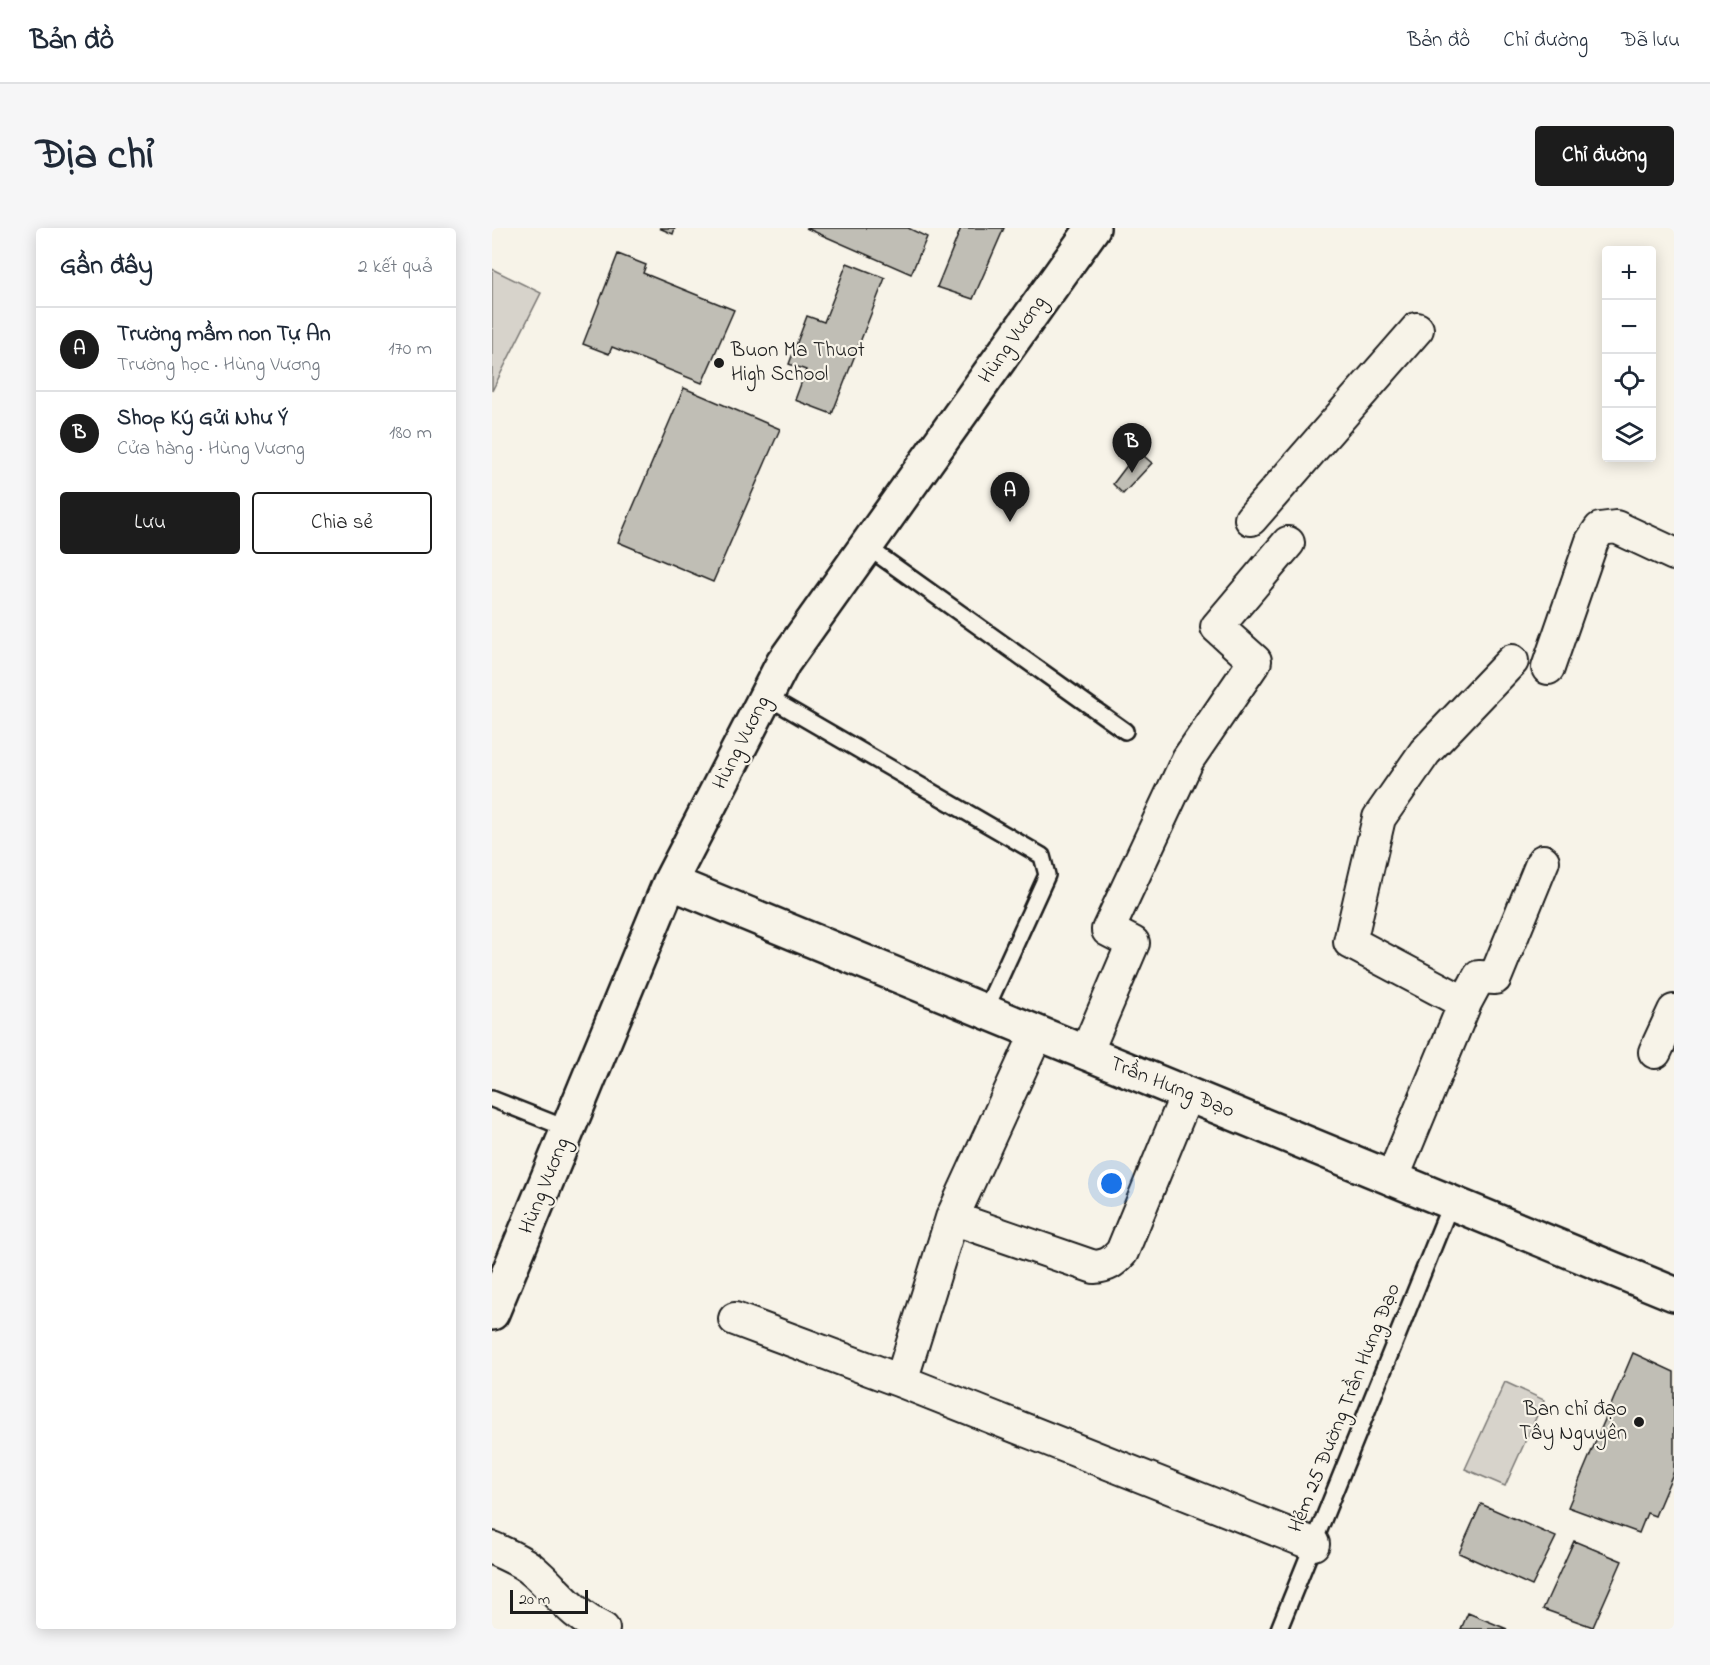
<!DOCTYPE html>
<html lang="vi">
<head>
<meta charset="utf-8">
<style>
  :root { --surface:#fff; --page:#f6f6f7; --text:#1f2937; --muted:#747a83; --line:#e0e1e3; --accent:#1c1c1c }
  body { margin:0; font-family:"Indie Flower",sans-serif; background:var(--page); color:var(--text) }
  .controls { position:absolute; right:18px; top:18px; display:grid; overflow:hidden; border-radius:6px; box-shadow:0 3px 15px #0003 }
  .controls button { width:54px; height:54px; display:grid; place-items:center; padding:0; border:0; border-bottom:2px solid var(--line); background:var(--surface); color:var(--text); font:30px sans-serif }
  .scale { position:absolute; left:18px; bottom:15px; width:78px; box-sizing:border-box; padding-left:6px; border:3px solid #1c1c1c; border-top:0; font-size:16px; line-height:21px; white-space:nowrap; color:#1c1c1c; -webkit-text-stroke:4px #f7f3e8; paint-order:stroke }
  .you { position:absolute; left:620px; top:956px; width:21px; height:21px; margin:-15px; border:4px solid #fff; border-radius:50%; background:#1a73e8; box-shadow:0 0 0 9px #1a73e833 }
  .badge { display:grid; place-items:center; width:39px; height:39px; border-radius:50%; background:var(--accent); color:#fff; font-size:20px; font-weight:700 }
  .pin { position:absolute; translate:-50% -50px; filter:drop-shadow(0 2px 3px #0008) }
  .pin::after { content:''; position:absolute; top:32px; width:21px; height:18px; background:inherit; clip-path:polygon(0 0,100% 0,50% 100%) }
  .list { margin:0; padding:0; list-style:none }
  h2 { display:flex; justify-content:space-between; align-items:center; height:78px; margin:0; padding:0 24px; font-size:26px }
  h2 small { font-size:20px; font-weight:400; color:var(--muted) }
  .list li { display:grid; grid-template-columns:39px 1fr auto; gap:18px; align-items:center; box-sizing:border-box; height:84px; padding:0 24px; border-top:2px solid var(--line) }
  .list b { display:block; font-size:22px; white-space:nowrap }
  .list p { margin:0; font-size:20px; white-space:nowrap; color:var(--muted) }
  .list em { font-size:20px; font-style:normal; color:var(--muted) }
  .actions { display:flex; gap:12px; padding:18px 24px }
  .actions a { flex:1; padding:14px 0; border:2px solid var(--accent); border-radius:6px; text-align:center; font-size:21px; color:var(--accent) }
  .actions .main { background:var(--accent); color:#fff }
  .icon { flex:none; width:33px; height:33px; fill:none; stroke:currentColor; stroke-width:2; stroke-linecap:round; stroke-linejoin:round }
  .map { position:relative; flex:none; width:1182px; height:1401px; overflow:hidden; border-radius:6px }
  header { display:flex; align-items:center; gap:36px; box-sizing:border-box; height:84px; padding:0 30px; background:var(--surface); border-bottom:2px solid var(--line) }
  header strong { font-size:28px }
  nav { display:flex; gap:33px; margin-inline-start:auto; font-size:21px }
  .intro { display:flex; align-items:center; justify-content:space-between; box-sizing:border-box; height:144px; padding:0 36px }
  h1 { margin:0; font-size:42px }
  .button { padding:15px 27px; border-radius:6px; background:var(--accent); color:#fff; font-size:21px; font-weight:700 }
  main { display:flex; gap:36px; padding:0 36px }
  aside { flex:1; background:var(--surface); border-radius:6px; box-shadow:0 3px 15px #0003 }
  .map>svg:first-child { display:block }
  .green { fill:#d7d3cb; stroke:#7a7874; stroke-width:1.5 }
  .building { fill:#c0beb5; stroke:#1c1c1c; stroke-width:1.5 }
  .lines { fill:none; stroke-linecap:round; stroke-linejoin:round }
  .service-casing { stroke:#1c1c1c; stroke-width:20 }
  .minor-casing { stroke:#1c1c1c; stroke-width:36 }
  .tertiary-casing { stroke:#1c1c1c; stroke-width:38 }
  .service { stroke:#f7f3e8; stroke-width:15 }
  .minor { stroke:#f7f3e8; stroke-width:32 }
  .tertiary { stroke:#f7f3e8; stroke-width:33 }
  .poi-dot { fill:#1c1c1c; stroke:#f7f3e8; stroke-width:2 }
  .labels { text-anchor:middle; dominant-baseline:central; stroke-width:4.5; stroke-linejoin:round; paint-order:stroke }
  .street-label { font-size:21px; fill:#1c1c1c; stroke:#f7f3e8 }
  .poi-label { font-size:21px; fill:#1c1c1c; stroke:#f7f3e8; text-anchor:start }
</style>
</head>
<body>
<header>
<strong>Bản đồ</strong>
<nav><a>Bản đồ</a><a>Chỉ đường</a><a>Đã lưu</a></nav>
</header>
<div class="intro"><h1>Địa chỉ</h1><a class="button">Chỉ đường</a></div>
<main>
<aside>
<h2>Gần đây<small>2 kết quả</small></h2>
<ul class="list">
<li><span class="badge">A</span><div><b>Trường mầm non Tự An</b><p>Trường học · Hùng Vương</p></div><em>170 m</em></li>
<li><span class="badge">B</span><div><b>Shop Ký Gửi Như Ý</b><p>Cửa hàng · Hùng Vương</p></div><em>180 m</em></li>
</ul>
<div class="actions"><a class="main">Lưu</a><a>Chia sẻ</a></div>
</aside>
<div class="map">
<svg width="1182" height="1401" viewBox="0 0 1182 1401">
  <rect width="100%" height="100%" fill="#f7f3e8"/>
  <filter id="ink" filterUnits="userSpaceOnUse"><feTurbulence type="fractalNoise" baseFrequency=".0167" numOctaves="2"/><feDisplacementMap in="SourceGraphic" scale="12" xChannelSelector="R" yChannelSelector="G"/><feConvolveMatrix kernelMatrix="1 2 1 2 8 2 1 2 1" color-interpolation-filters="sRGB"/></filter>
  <g filter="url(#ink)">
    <path class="green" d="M0,41L49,65L0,163Z
      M1013,1154L1052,1172L1013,1258L973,1241Z"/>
    <path class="building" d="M167,0H183L181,6Z
      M314,0H416L435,9L419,46Z
      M469,0H512L481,71L445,59Z
      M126,26L154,37L151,45L242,82L210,155L120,119L117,126L91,116Z
      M355,35L393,50L340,186L303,172L314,142L297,136L315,88L332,94Z
      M192,160L288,201L221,354L126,314Z
      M646,223L660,235L631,266L621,256Z
      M1141,1125L1182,1144V1243L1163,1288L1155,1285L1147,1305L1076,1279Z
      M989,1276L1064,1309L1040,1358L967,1325Z
      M1082,1313L1130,1333L1101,1399L1051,1381Z
      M976,1385L1015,1401H969Z"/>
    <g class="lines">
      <defs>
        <path id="service" d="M374,318L633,503
          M274,468L550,628L555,647L493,783
          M0,871L76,901
          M787,1401L959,975"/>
        <path id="minor" d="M759,291L925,101
          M1056,440L1100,313L1108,301L1124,299L1182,326
          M973,775L858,714L887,590L933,524L1020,433
          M1163,824L1182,783
          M594,825L641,715L616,702L696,531L763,433L725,399L796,315
          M900,951L973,775L987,749L1003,750L1051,633
          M460,990L602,1039C616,1038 621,1034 630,1024L695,866
          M243,1091L409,1153L821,1316
          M409,1153L460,990L545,805
          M0,1320C13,1326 26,1331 38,1340C65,1362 77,1385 111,1401"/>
        <path id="tertiary" d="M178,654L1182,1066
          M0,1085L178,654L291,435L601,0"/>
      </defs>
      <use href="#service" class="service-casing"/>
      <use href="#minor" class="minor-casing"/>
      <use href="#tertiary" class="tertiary-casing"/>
      <use href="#service" class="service"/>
      <use href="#minor" class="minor"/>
      <use href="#tertiary" class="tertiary"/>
    </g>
  </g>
  <g class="poi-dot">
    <circle cx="227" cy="135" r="6"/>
    <circle cx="1147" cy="1194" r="6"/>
  </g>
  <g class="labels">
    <g class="street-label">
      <text transform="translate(521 112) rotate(-55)">Hùng Vương</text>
      <text transform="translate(250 515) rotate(-63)">Hùng Vương</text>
      <text transform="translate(680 860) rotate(22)">Trần Hưng Đạo</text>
      <text transform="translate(53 958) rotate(-68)">Hùng Vương</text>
      <text transform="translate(853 1180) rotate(-68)">Hẻm 25 Đường Trần Hưng Đạo</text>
    </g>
    <g class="poi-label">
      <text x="239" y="123">Buon Ma Thuot<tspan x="239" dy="24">High School</tspan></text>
      <text x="1135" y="1182" text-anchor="end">Ban chỉ đạo<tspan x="1135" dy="24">Tây Nguyên</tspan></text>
    </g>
  </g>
</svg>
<div class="controls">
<button>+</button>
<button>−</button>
<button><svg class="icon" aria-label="locate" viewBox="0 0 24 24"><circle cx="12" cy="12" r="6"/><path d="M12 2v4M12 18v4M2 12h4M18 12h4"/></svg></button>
<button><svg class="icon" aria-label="layers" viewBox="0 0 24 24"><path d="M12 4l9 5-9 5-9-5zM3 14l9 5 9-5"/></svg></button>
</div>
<div class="scale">20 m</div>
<div class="you"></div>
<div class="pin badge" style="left:518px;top:294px">A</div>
<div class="pin badge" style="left:640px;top:245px">B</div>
</div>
</main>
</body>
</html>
